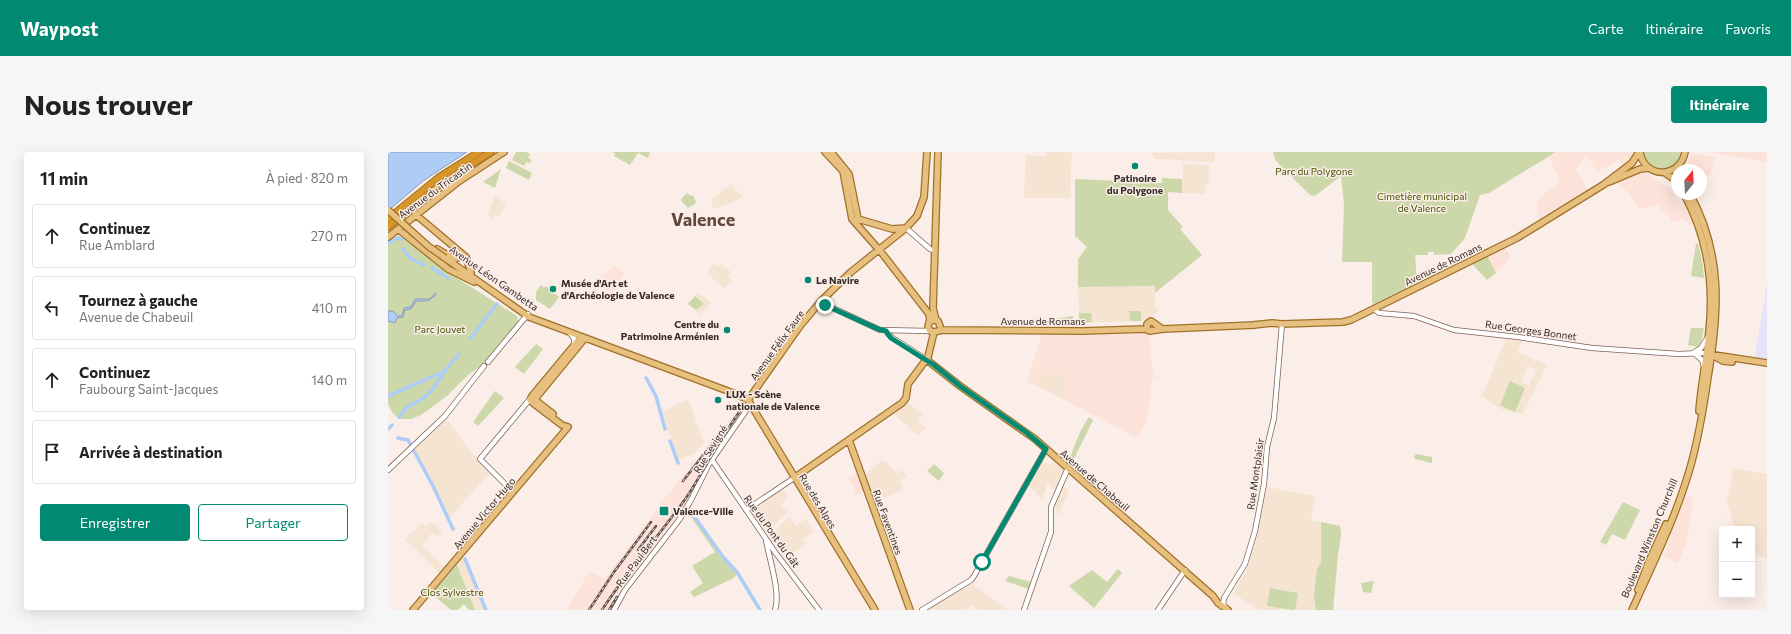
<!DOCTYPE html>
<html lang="fr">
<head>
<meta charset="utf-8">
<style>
  :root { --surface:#fff; --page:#f6f6f6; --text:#222; --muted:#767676; --line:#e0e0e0; --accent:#018a71 }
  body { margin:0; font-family:Commissioner,sans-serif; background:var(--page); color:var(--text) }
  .controls { position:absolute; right:12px; bottom:12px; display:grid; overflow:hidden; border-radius:4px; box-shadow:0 4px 16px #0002 }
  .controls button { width:36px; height:36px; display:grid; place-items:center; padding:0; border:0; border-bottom:1px solid var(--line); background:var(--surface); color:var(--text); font:20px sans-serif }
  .compass { position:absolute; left:1283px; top:12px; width:36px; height:36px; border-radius:50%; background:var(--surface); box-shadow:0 4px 16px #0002; rotate:18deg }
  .stop { position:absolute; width:12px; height:12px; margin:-9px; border:3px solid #018a71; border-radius:50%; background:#fff }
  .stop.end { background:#018a71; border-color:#fff; box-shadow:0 1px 4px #0008 }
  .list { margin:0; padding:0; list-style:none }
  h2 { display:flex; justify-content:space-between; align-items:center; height:52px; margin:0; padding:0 16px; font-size:17px }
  h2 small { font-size:13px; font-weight:400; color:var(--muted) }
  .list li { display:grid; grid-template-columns:26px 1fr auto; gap:12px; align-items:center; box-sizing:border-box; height:64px; margin:0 8px 8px; padding:0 8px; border:1px solid var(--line); border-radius:4px }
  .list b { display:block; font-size:15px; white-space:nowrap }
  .list p { margin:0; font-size:13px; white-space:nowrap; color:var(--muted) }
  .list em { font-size:13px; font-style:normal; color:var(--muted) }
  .actions { display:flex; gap:8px; padding:12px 16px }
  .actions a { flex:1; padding:9px 0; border:1px solid var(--accent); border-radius:4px; text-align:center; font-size:14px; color:var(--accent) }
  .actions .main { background:var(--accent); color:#fff }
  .icon { flex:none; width:22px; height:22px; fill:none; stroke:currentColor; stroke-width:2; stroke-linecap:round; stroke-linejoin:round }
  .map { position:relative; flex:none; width:1379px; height:458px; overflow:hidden; border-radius:4px }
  header { display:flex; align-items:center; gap:24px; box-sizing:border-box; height:56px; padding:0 20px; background:var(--accent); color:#fff }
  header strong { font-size:19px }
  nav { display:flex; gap:22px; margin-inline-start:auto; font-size:14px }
  .intro { display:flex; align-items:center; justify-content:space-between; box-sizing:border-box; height:96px; padding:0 24px }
  h1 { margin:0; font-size:28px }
  .button { padding:10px 18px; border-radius:4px; background:var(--accent); color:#fff; font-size:14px; font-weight:700 }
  main { display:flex; gap:24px; padding:0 24px }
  aside { flex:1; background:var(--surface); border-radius:4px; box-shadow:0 4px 16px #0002 }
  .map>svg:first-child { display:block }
  .built { fill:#fce2d9 }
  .industrial { fill:#e7e4fa }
  .education { fill:#f5e4d2; fill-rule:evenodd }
  .green { fill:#ccd7aa }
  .water { fill:#aecdf6; stroke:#8a9cb8 }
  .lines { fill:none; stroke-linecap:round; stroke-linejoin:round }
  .canal { stroke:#aecdf6; stroke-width:3.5 }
  .minor-casing { stroke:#7e6156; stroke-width:6 }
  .major-casing { stroke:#9f7128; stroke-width:8 }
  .highway-casing { stroke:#9f7128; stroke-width:8 }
  .minor { stroke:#fff; stroke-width:4.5 }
  .major { stroke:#e7c07f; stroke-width:5.5 }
  .highway { stroke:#d79629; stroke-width:6 }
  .rail-casing { stroke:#5f524d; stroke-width:2.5 }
  .rail { stroke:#fbede8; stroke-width:1; stroke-dasharray:3; stroke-linecap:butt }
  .major-bridge-casing { stroke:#9f7128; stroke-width:8; stroke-linecap:butt }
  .major-bridge { stroke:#e7c07f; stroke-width:5.5 }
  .route { stroke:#018a71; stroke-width:5 }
  .poi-dot { fill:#018a71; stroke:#fbede8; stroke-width:1.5 }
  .labels { text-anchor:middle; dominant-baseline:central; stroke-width:3; stroke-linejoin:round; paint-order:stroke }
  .park-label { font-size:10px; fill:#465201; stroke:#fbede8 }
  .poi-label { font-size:10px; font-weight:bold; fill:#372b26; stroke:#fbede8; text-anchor:start }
  .street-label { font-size:10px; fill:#372b26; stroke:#fbede8 }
  .town-label { font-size:18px; font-weight:bold; fill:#62473c; stroke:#fbede8 }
</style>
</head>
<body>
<header>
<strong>Waypost</strong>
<nav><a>Carte</a><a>Itinéraire</a><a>Favoris</a></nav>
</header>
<div class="intro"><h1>Nous trouver</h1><a class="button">Itinéraire</a></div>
<main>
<aside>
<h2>11 min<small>À pied · 820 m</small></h2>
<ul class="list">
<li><svg class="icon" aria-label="ahead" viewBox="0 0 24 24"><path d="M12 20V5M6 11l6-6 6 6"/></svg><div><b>Continuez</b><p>Rue Amblard</p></div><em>270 m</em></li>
<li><svg class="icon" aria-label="left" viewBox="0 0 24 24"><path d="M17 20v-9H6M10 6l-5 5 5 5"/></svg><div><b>Tournez à gauche</b><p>Avenue de Chabeuil</p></div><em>410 m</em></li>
<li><svg class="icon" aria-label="ahead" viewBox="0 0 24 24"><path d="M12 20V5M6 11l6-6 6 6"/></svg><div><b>Continuez</b><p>Faubourg Saint-Jacques</p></div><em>140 m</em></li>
<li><svg class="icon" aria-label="arrive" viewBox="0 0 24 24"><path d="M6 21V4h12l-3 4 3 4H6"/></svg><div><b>Arrivée à destination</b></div></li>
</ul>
<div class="actions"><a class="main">Enregistrer</a><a>Partager</a></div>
</aside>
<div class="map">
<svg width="1379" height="458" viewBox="0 0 1379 458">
  <rect width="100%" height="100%" fill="#fbede8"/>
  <path class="built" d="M1168,0H1246L1244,7L1236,14L1231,7L1209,20L1198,2L1188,18L1200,38L1150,67L1149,48L1164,36L1165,37L1173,31L1161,5Z
    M1319,0H1379V10Z
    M1304,1L1327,5L1323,22L1313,29V18H1297L1302,2Z
    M1253,21L1260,22L1283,37L1289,49L1299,56L1305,71L1303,74L1294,65L1290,70L1283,68L1281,63L1273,61L1270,52L1251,57L1240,40L1229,32Z
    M1117,95L1123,105L1108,121L1100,105Z
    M227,113L236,121L224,142L209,130Z
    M761,181L765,223L770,224L769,226L765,225L764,229L759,268L750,286L639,229L654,182Z
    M352,254L356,256L328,297L301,349L290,367L236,437L224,458H179L200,421L207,422L216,427L290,329L296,321L298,322L299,317L302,318L305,314L302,311L309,308L323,292Z
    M471,322L477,339L468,343L466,335L464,331H462L460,326Z
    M1297,344L1305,346L1299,391L1289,411L1276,404L1280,394L1284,374Z"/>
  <path class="industrial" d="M1379,132V207H1369L1367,203Z"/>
  <path class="education" d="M659,0H684L682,46H636L638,3L658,4Z
    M827,0L826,10L768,7L763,1Z
    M795,12L821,13L820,29L823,32L818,33L817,42L794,41Z
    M343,32L355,45L341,52L325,57L323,48Z
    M107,42L118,53L110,65L107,63L104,67L100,62Z
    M325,112L329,114H332L334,112L343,120L340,123L345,130L343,132L341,131L336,137L319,121Z
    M767,134V154L771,159L762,165L754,169L691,171L690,135Z
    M310,140L323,151L312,162L300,152Z
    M1118,187L1134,189L1130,200L1159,213L1135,262L1113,257L1094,244ZM1140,214L1148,218L1141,233L1133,230Z
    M652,223H678V248L649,233Z
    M300,247L316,291L306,302L290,308L274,260Z
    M519,250L535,262L530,268L538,276L530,284L504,260Z
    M59,268L89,307L103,321L98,327L97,326L61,367L25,297Z
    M666,307L677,316L669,335L668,334L666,337L660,331L654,347L640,333L653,309L663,313Z
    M494,308L495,310L497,309L509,321L513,318L519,323L511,330L515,337L496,347L493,341L486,345L477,323Z
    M1345,316L1379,322V407L1364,400V377H1347L1339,350Z
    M674,334L681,337L671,363L666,356Z
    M879,335L927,344L923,368L952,374L953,383L950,402L945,458H871L845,441L858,420L869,386Z
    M393,336L400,345L393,353L400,360L380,380L376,379L362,359Z
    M401,364L408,374L418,366L426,380L415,387L418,393L403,402L387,379Z
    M44,370L46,372L47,371L54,381L48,385L44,381L34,393L56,415L51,421L17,387L23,381L24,382L34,371L37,374Z
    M75,405L78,410L97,458H87L69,413Z
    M580,432H584L620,458H590L584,453L577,458H540Z"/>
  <path class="green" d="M128,0H138L142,2L140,6L144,8L141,11L138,10L136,14L124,8Z
    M224,0H262L260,6L250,1L242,13L226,4L227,1Z
    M885,0H1168L1101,41L1092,43L1077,86L1063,102L1046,103V100H1040V103H1027L1029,131L986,152L984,151V110H954L956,53L953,24L927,44L922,43L888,9Z
    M1254,0H1294C1292,18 1272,23 1259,12C1256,9 1255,4 1254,0Z
    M121,9L144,21L141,28L118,16Z
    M113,17L107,36L95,30Z
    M774,26L794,27V41L780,40V58L795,75L792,77L814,103L767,141V134L690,135V107L699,95L687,84V27L774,31Z
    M299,41L303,44L305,43L308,51L300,56L294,50L293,47Z
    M10,84L20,88L61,121L129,164L130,170L93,214L81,222L59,244L33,263L23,267H11L4,260L0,252V88Z
    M1310,91L1314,108L1316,126L1303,124L1308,92Z
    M1100,105L1108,121L1099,128L1084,112Z
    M153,133L156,136L158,134L171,145L162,157L148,148V140Z
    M307,144L316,152L308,158L300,152Z
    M741,159H753V169H742Z
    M691,161H703L704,170L691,171Z
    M685,164V172L643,171V168L654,166L655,169Z
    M1303,176H1316L1313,191L1309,195L1300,193Z
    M148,192L155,197L136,222L127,215Z
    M1122,229L1137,236L1127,260L1112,253Z
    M107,239L116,246L90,274L85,270Z
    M701,265L705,268L682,315L680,313C685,297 691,279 701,265Z
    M1028,302L1044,305V311L1027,307L1026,305Z
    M546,312L556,321L551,329L539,319Z
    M1235,350L1252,358L1237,388L1224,382L1218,393L1212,390Z
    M305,364L330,399L349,422L346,426L306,445L302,440L315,431L304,414L327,400L303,365Z
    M933,370L952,374L953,383L950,402L945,458H928L926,443L929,417L933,410Z
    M69,413L87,458H81L76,452L70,458H63L44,442Z
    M730,417L734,421L706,456L681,434L704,418L719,430Z
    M621,424L643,430L641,437L617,429Z
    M986,429L983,441L975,440L973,431Z
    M882,436L910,441L907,458L879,454Z"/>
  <path class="water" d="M0,0H79L35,29L0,59Z
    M47,141L48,143L40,149H28L23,157L17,158L15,165L9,166L7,171L0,169V159H5L9,164H13L15,161L16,156L23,155L27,147H42Z"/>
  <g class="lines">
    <path class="canal" d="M0,91L10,86L13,87
      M15,97L23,107L36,113
      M44,116L60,126
      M82,187L109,152
      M258,226L268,244L277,277
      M0,244L55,220
      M11,265L18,256L37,245L44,238L56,220L71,202
      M0,277L4,273
      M10,286L20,288L23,294
      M282,289L290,311
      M25,297L46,336L65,377
      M308,367L336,406L349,420L372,458
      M77,407L98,458"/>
    <defs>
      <path id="minor" d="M518,76L542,97L547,99
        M432,150L492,178L543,179
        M986,157L991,161L1026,164L1066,178L1130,185L1204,196L1291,202L1315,201
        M498,179L503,185L539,208
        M181,180L186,186V193
        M1305,201L1313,196L1320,185
        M1307,202L1314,208L1316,215
        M100,210L140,162
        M324,308L387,400L431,458
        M0,318L57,264L96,214
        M125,340L92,307L142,247
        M358,358L406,326
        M378,388C381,406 393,441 387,458
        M838,456L835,452L836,446L857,412L867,379L876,332L879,295L886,266L894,172
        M226,458L237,438L291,368L303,348L321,312L362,253
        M534,458L583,428L586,424L658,297
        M636,458L663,380V355L680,316
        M770,458L797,418"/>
      <path id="major" d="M437,0L455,19L464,67L493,100L541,162L542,169
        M443,0L461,22L470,67L504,77L517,76
        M1252,0C1256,27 1292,27 1297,0
        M1277,21L1289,29
        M1221,30L1252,17L1261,16
        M1296,42C1319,84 1326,132 1321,179C1319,206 1313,232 1311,259
        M27,62L78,105L83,121
        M10,77L60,117L86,130
        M0,85L70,30L116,0
        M49,97L67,107L72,105L71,100
        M57,106L141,165L348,242L360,248
        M548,168L545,156L550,0
        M865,173L884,171L894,172L955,170L963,168L1129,86L1215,33L1244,11L1251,0
        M552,174L550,169L545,168L541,170L540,175L542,179L546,180L555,178L695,179L757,177L762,179L775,177L867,173
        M759,177V172L763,169L773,176
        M1320,202L1379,211
        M1326,204L1335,209L1344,210
        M539,208L572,234L647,287L825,444L830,451L840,458
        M147,247L197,186
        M147,248L165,262
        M360,248L412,174L433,149L463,120L518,76L529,64L536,45L539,0
        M360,248L487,458
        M145,251L142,248L144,244L193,185
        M145,251L174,273L180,275
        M461,288L522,458
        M406,326L514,251L518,246L520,232L540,205L546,180
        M1250,438L1261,409L1278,372
        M25,458L180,275
        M1244,458C1266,409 1290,361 1304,309C1311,282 1316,253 1320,225C1331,160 1335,102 1302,42"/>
      <path id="highway" d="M0,67L50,26L91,0
        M0,75L54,31L103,0"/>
    </defs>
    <use href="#minor" class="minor-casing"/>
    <use href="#major" class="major-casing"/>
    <use href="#highway" class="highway-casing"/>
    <use href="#minor" class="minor"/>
    <use href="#major" class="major"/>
    <use href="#highway" class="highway"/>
    <defs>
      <path id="rail" d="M295,329L327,288
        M250,398L268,374
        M201,458L226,420L263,370
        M214,458C239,419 271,384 298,346C318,316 333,284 355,255
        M221,458L229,445"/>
    </defs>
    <use href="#rail" class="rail-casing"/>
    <use href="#rail" class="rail"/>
    <defs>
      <path id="major-bridge" d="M0,58L40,94L57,106"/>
    </defs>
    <use href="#major-bridge" class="major-bridge-casing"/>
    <use href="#major-bridge" class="major-bridge"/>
  </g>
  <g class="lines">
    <path class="route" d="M437,153L490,177L498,179L503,186L546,213L572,234L639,281L658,297L594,410"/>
  </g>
  <g class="poi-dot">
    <circle cx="747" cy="14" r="4"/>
    <circle cx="420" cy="128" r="4"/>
    <circle cx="165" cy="137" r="4"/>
    <circle cx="339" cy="178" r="4"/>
    <circle cx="330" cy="248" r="4"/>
    <rect x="271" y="354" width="10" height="10" rx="2"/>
  </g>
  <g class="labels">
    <g class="park-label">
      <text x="926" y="19">Parc du Polygone</text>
      <text x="1034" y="44">Cimetière municipal<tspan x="1034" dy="12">de Valence</tspan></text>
      <text x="52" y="177">Parc Jouvet</text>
      <text x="64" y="440">Clos Sylvestre</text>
    </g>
    <g class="poi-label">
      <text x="747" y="26" text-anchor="middle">Patinoire<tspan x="747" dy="12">du Polygone</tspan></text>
      <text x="428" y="128">Le Navire</text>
      <text x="173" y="131">Musée d'Art et<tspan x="173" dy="12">d'Archéologie de Valence</tspan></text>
      <text x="331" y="172" text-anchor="end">Centre du<tspan x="331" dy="12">Patrimoine Arménien</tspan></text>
      <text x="338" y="242">LUX - Scène<tspan x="338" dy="12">nationale de Valence</tspan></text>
      <text x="285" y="359">Valence-Ville</text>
    </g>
    <g class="street-label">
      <text transform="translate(47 38) rotate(-36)">Avenue du Tricastin</text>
      <text transform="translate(1055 112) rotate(-26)">Avenue de Romans</text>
      <text transform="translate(106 126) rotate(35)">Avenue Léon Gambetta</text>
      <text x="655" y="169">Avenue de Romans</text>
      <text transform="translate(1143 178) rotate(8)">Rue Georges Bonnet</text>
      <text transform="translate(389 193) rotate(-54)">Avenue Félix Faure</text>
      <text transform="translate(322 297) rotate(-58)">Rue Sevigné</text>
      <text transform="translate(867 322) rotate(-82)">Rue Montplaisir</text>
      <text transform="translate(707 328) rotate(41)">Avenue de Chabeuil</text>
      <text transform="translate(430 349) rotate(59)">Rue des Alpes</text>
      <text transform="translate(96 361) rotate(-50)">Avenue Victor Hugo</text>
      <text transform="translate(500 370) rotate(70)">Rue Faventines</text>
      <text transform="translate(384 379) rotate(54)">Rue du Pont du Gât</text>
      <text transform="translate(1261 386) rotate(-67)">Boulevard Winston Churchill</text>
      <text transform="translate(248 409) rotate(-53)">Rue Paul Bert</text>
    </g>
    <g class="town-label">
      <text x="315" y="67">Valence</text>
    </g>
  </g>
</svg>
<div class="controls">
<button>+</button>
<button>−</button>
</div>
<svg class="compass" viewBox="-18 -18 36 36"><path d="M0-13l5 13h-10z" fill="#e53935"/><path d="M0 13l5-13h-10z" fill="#767676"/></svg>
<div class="stop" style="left:594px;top:410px"></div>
<div class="stop end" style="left:437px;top:153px"></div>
</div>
</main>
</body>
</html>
